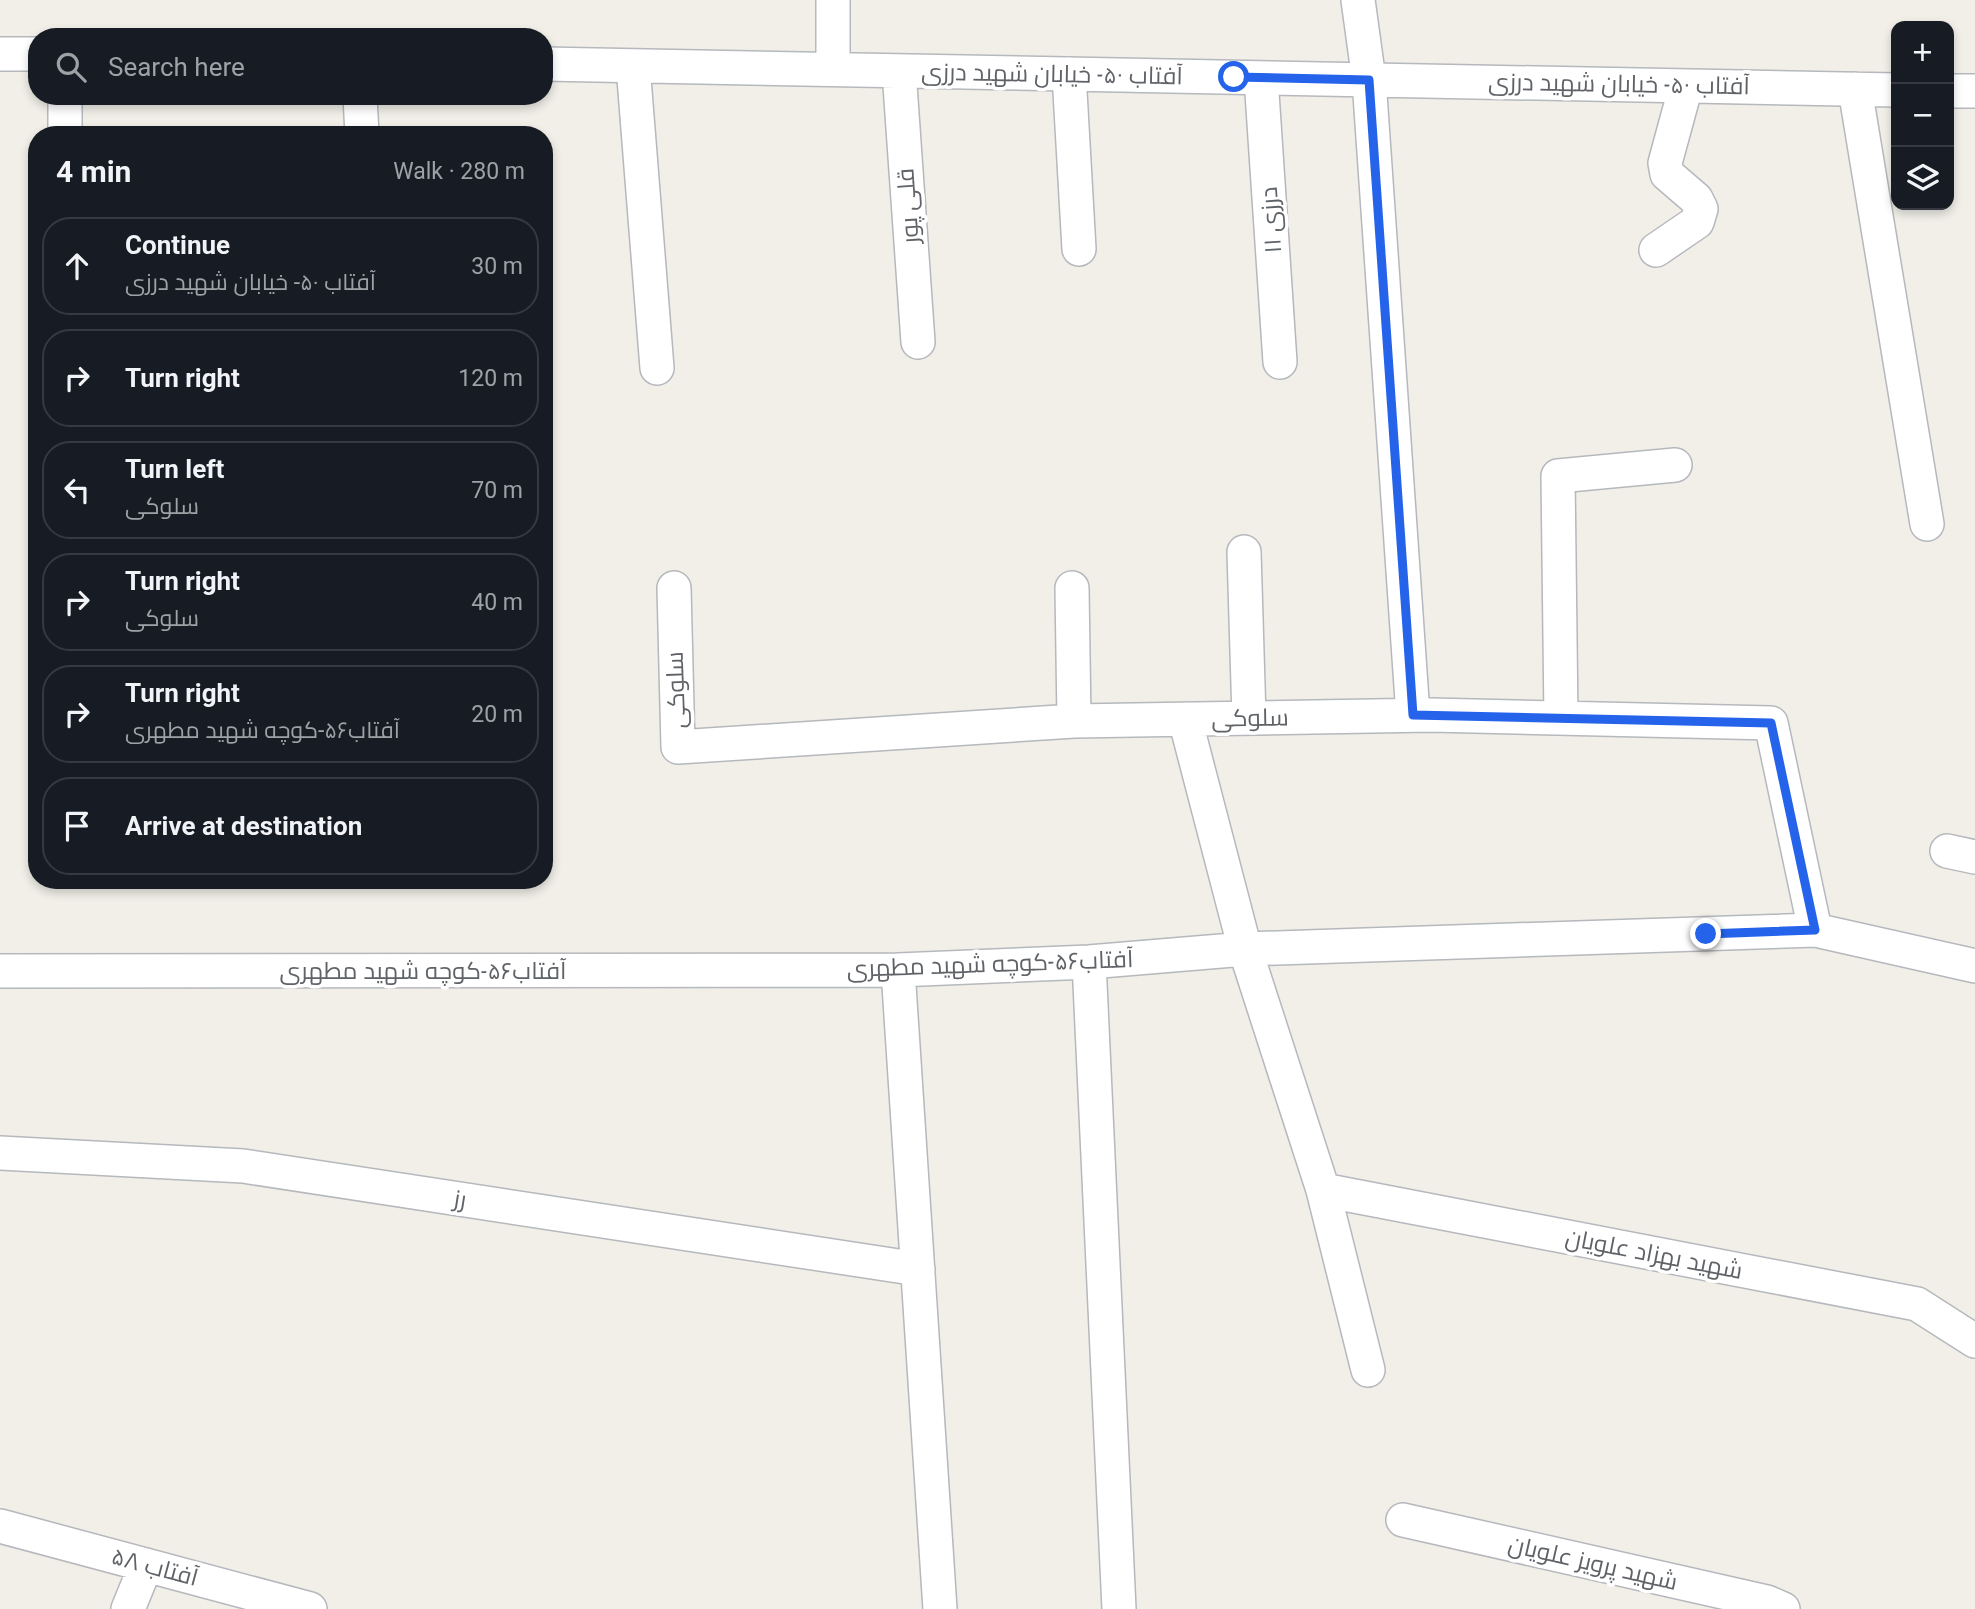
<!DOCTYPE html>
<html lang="en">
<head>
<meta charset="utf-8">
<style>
  :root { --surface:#171b24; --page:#242831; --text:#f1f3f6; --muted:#9ea1a6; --line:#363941 }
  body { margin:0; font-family:Roboto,Cairo,sans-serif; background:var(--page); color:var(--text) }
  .controls { position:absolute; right:21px; top:21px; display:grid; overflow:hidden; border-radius:14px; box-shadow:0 4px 10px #0003 }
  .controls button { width:63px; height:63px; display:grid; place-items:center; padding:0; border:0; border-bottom:2px solid var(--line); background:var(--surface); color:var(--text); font:35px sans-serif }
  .stop { position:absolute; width:21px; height:21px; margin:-16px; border:5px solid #2563eb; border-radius:50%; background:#fff }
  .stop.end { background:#2563eb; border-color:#fff; box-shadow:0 2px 7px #0008 }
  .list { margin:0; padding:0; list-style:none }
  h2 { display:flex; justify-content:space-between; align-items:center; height:91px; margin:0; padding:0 28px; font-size:30px }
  h2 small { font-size:23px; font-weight:400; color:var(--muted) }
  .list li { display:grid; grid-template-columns:46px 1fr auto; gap:21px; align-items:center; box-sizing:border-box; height:98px; margin:0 14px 14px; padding:0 14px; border:2px solid var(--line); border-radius:28px }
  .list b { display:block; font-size:26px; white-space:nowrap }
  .list p { margin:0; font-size:23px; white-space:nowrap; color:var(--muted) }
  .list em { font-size:23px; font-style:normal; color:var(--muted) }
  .icon { flex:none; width:38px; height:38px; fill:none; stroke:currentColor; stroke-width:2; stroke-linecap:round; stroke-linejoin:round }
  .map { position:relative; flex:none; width:1975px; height:1609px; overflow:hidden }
  .search { position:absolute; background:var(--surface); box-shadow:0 4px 10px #0003; left:28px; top:28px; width:525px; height:77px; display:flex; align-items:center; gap:18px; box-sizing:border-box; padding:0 24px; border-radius:28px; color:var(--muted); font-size:26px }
  .panel { position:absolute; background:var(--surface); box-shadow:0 4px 10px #0003; left:28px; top:126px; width:525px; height:763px; border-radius:28px }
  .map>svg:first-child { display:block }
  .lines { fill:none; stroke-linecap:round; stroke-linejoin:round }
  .minor-casing { stroke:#b5b8bc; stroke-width:36 }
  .minor { stroke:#fff; stroke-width:33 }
  .route { stroke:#2563eb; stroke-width:9 }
  .labels { text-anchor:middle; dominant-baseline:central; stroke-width:7; stroke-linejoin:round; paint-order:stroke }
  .street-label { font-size:24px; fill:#5f6368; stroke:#fff }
</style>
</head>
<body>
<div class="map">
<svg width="1975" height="1609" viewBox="0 0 1975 1609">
  <rect width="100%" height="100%" fill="#f1efe8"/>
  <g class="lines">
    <defs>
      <path id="minor" d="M833,0V69
        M1358,0L1369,80L1413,715
        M0,54H37
        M544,64L1896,90
        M633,66L657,368
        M899,71L918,342
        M1069,74L1079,249
        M1261,78L1280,362
        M1855,89L1927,524
        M1949,91H1975
        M65,96V135
        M360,96L362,135
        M1656,250L1697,222L1701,209L1696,199L1667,174L1665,163L1686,86
        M1244,552L1249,718
        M674,588L678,747L1074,721L1431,715L1771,723L1815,930
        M1072,588L1074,721
        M1561,718L1558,476L1675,465
        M1185,719L1245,949L1323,1190L1368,1370
        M1947,851L1975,857
        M1089,962L1119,1609
        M898,970L940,1609
        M0,971L898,970L1089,962L1245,949L1815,930L1975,966
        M0,1153L243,1166L918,1269
        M1323,1190L1917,1304L1975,1341
        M1403,1520L1767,1602L1783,1609
        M0,1526L310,1609
        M128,1609L146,1565"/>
    </defs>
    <use href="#minor" class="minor-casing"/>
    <use href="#minor" class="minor"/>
  </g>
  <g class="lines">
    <path class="route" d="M1234,77L1369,80L1413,715L1771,723L1815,930L1706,934"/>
  </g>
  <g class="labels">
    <g class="street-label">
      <text transform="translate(1052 74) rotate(1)">آفتاب ۵۰- خیابان شهید درزی</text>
      <text transform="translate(1619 84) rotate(1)">آفتاب ۵۰- خیابان شهید درزی</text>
      <text transform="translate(908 206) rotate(-94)">قلی پور</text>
      <text transform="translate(1271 220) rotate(-94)">درزی ۱۱</text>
      <text transform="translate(676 690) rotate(-92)">سلوکی</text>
      <text transform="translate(1250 718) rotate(-1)">سلوکی</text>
      <text transform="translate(990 964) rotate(-2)">آفتاب۵۶-كوچه شهيد مطهری</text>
      <text x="423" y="971">آفتاب۵۶-كوچه شهيد مطهری</text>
      <text transform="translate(460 1199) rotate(9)">رز</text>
      <text transform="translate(1654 1254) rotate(11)">شهید بهزاد علویان</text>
      <text transform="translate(1593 1563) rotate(13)">شهید پرویز علویان</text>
      <text transform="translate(155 1567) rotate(15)">آفتاب ۵۸</text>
    </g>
  </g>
</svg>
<div class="controls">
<button>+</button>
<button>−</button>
<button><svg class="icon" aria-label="layers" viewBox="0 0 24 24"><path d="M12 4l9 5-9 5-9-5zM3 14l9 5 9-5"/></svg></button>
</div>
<div class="stop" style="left:1234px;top:77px"></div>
<div class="stop end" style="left:1706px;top:934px"></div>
<div class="search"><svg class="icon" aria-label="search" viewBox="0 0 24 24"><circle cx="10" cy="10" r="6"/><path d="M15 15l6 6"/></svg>Search here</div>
<section class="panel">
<h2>4 min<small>Walk · 280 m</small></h2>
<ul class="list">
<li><svg class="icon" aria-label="ahead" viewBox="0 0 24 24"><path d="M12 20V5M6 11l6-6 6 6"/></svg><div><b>Continue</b><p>آفتاب ۵۰- خیابان شهید درزی</p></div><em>30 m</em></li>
<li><svg class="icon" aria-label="right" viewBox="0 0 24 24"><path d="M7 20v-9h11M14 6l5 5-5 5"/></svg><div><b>Turn right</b></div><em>120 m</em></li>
<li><svg class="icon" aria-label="left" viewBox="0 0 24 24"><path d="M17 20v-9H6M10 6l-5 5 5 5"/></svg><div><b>Turn left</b><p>سلوکی</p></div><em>70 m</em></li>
<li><svg class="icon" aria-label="right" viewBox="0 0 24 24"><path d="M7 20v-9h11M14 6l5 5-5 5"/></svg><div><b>Turn right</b><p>سلوکی</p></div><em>40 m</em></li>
<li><svg class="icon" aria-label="right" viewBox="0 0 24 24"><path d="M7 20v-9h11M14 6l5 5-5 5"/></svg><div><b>Turn right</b><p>آفتاب۵۶-كوچه شهيد مطهری</p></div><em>20 m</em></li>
<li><svg class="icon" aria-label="arrive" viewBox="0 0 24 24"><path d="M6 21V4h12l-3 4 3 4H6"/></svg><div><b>Arrive at destination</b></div></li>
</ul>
</section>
</div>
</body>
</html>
